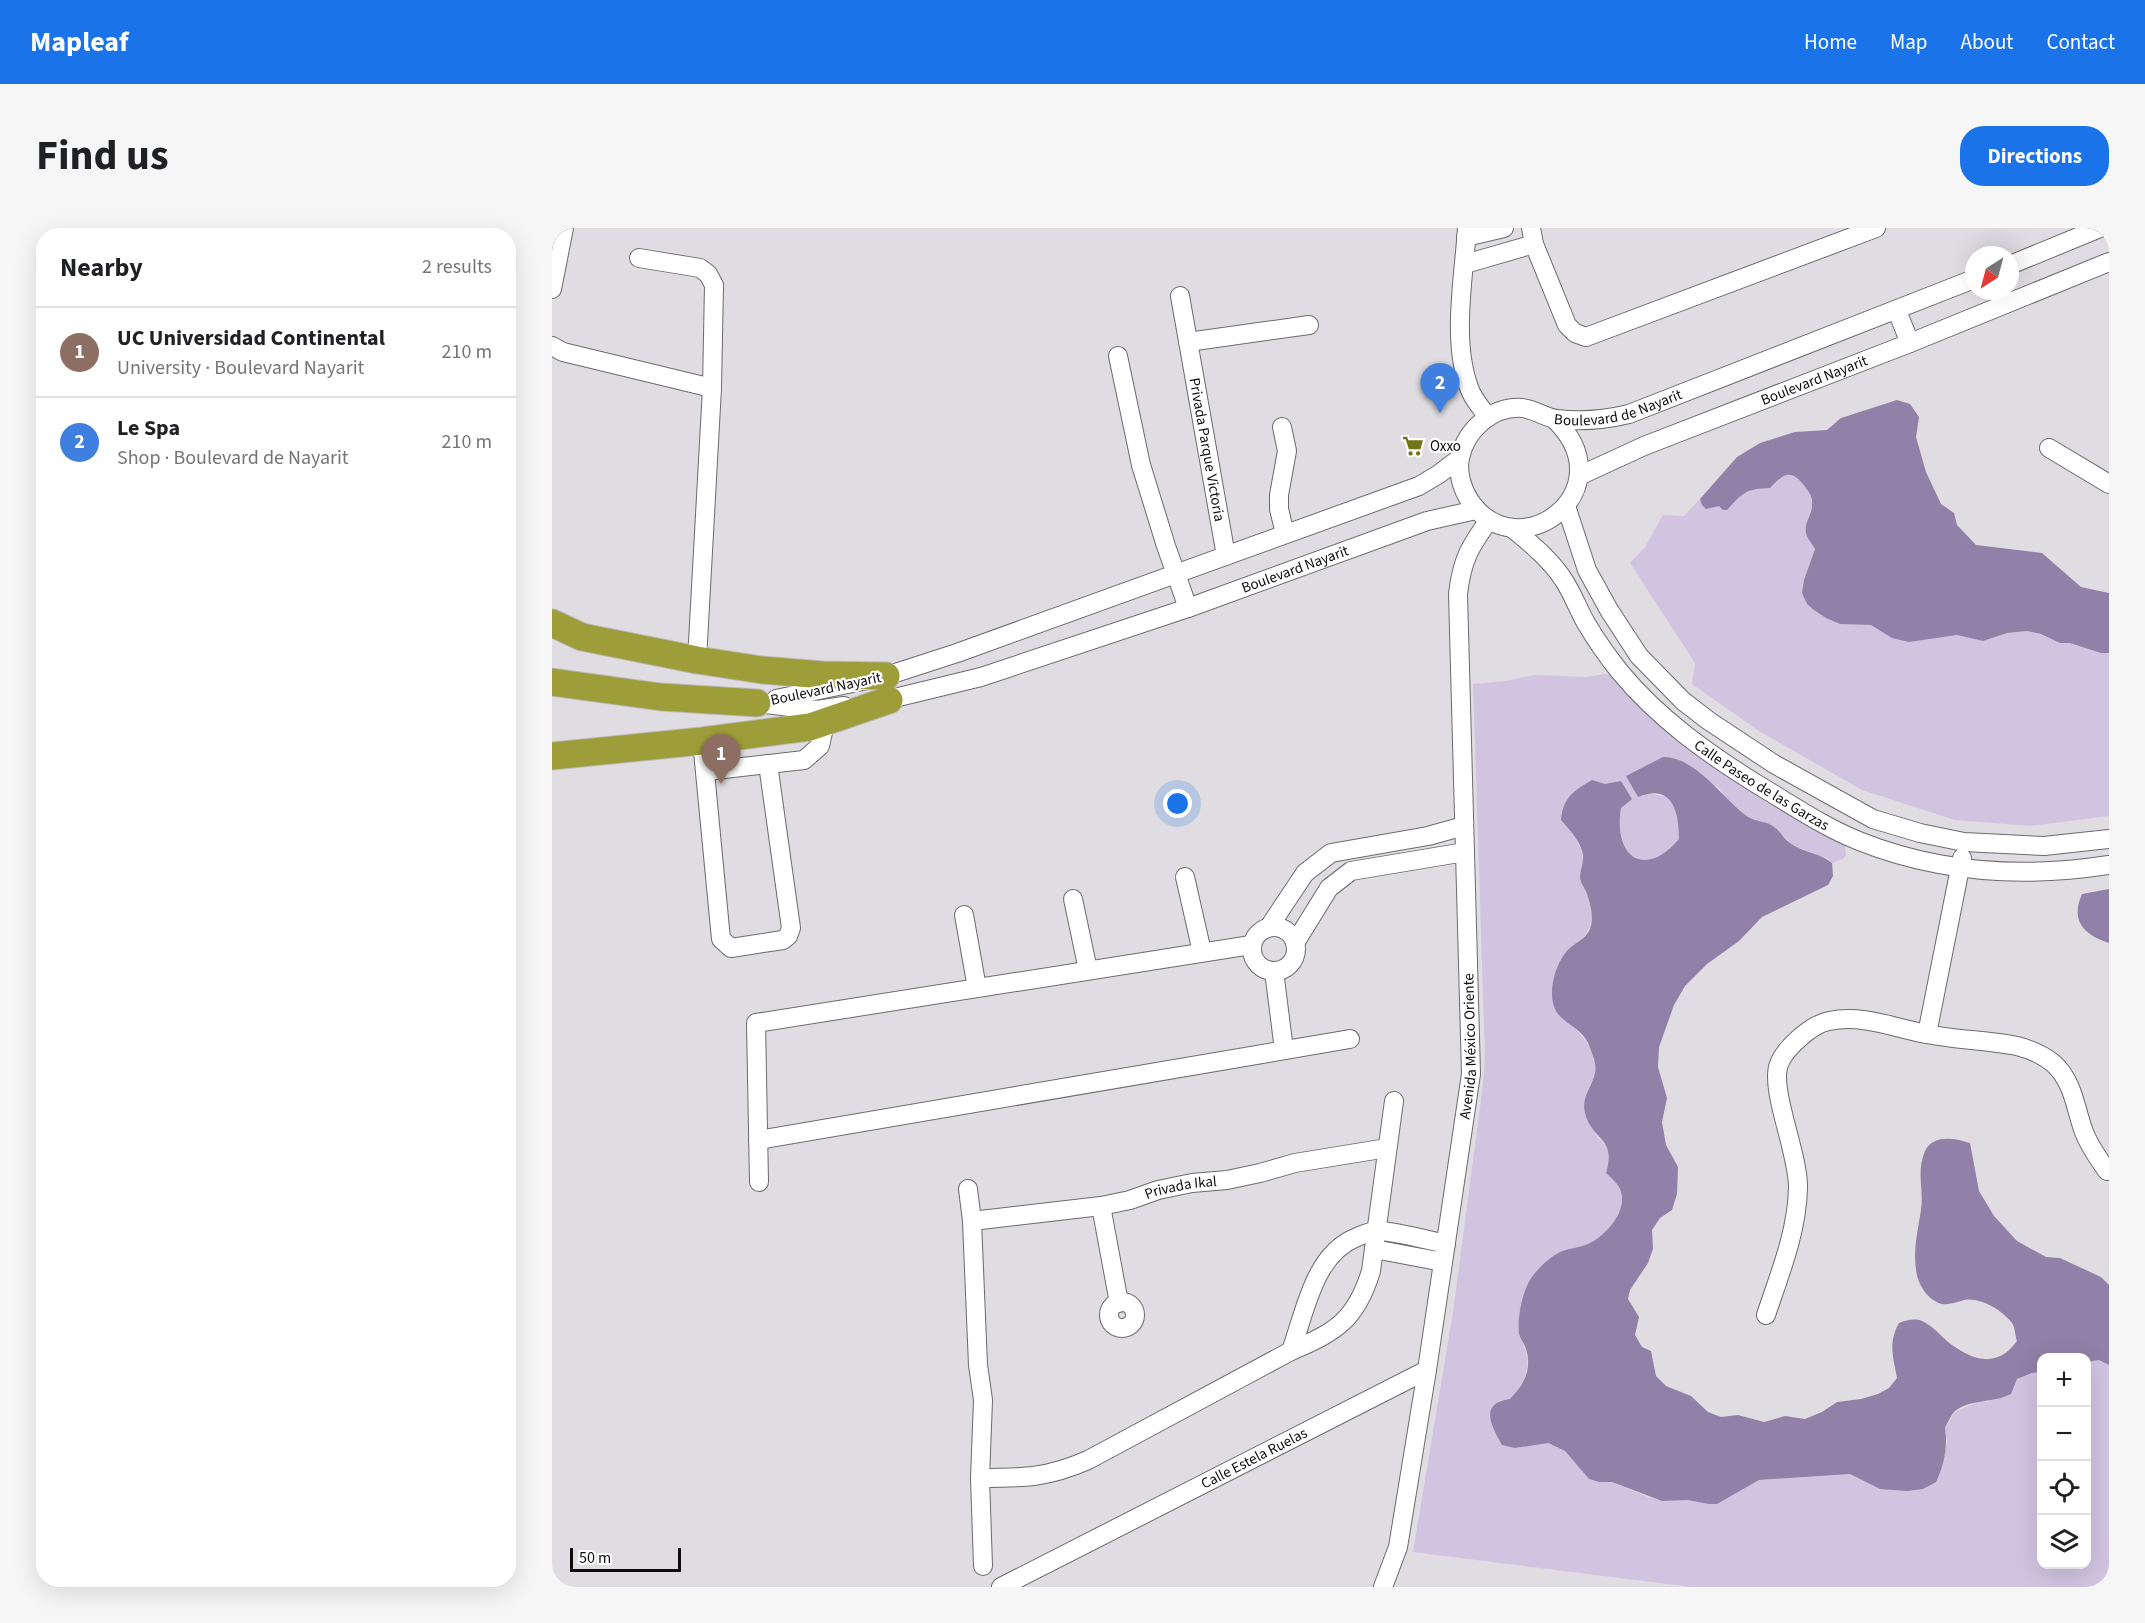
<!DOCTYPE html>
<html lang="en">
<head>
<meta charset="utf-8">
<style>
  :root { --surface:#fff; --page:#f6f6f6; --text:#202124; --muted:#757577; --line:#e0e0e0; --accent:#1a73e8 }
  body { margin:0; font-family:"Source Sans 3",sans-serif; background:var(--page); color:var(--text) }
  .controls { position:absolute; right:18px; bottom:18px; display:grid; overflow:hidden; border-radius:12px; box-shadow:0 6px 24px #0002 }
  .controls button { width:54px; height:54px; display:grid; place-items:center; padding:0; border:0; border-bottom:2px solid var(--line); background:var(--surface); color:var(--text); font:30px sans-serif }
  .compass { position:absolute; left:1413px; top:18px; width:54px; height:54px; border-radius:50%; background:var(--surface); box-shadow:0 6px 24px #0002; rotate:216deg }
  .scale { position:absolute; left:18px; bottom:15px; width:111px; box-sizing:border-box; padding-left:6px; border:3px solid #0c0c0d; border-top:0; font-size:16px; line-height:21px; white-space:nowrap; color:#0c0c0d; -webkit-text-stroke:4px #fff; paint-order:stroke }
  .you { position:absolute; left:626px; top:576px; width:21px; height:21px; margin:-15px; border:4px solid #fff; border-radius:50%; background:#1a73e8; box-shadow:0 0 0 9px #1a73e833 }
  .badge { display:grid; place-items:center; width:39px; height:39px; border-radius:50%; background:var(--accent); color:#fff; font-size:20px; font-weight:700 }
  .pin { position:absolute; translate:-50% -50px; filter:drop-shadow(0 2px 3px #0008) }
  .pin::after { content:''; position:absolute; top:32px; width:21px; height:18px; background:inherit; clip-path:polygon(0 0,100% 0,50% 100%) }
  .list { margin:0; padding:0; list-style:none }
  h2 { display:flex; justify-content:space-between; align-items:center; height:78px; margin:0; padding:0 24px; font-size:26px }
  h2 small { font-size:20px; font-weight:400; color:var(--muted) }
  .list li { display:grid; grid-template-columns:39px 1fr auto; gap:18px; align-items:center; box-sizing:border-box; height:90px; padding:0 24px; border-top:2px solid var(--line) }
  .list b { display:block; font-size:22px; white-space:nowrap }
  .list p { margin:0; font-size:20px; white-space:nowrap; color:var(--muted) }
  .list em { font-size:20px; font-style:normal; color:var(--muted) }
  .icon { flex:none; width:33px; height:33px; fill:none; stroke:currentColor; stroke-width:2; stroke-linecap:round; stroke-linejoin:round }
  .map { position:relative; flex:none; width:1557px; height:1359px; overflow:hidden; border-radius:24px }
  header { display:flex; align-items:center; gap:36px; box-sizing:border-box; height:84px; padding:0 30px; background:var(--accent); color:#fff }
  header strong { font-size:28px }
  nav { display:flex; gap:33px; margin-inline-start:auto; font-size:21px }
  .intro { display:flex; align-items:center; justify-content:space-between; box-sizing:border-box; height:144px; padding:0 36px }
  h1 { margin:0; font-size:42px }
  .button { padding:15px 27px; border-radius:24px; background:var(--accent); color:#fff; font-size:21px; font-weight:700 }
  main { display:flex; gap:36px; padding:0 36px }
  aside { flex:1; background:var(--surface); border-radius:24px; box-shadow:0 6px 24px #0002 }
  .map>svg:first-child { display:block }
  .green { fill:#d0c4e1 }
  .water { fill:#9180a7 }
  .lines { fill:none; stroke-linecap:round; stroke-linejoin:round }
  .minor-casing { stroke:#6c6a6e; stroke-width:20 }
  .highway-casing { stroke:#bbb; stroke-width:29 }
  .minor { stroke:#fff; stroke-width:18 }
  .highway { stroke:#9d9e3a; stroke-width:27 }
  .labels { text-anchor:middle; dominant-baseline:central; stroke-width:4.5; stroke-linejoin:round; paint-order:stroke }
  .street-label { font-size:15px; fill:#0c0c0d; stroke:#fff }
  .poi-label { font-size:15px; fill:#0c0c0d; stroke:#fff; text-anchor:start }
</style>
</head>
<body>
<header>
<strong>Mapleaf</strong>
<nav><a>Home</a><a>Map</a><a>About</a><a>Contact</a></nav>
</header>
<div class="intro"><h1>Find us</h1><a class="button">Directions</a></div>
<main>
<aside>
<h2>Nearby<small>2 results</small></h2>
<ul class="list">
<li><span class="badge" style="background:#8d6e63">1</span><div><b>UC Universidad Continental</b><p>University · Boulevard Nayarit</p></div><em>210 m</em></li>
<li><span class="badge" style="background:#3f7fe0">2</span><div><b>Le Spa</b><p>Shop · Boulevard de Nayarit</p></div><em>210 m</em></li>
</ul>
</aside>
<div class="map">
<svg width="1557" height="1359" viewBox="0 0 1557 1359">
  <rect width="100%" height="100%" fill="#dfdde2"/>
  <path class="green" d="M1240,246C1251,253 1264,267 1259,281C1257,289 1253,295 1254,304C1255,310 1260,316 1263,321L1252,352L1255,376L1274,390L1288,396L1319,397L1329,403L1357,414L1405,407L1431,413L1455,405L1475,403L1489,406L1508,415L1518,414L1549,425H1557V588L1479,598L1403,592L1310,562L1207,503L1140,456L1143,435L1078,335L1093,319L1111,287L1132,288L1148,271L1150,277L1167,278L1175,282C1192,264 1193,261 1217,259L1229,248Z
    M1053,446L1064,448L1121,509L1202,564L1293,618L1294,627L1291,631L1280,635L1275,630L1263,627L1238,615L1221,598L1198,591L1174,570L1166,559L1092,540L1074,548L1095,565L1115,569L1122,576L1127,596V611C1091,652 1061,628 1069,579L1079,571L1009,592C1019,605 1031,616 1031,633C1030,639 1027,647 1028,652C1029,656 1033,661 1035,665C1045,691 1040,706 1017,721L1022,800C1034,811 1046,827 1043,845C1040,858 1032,861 1035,876C1037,883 1037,893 1040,899C1051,922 1063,916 1054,945C1058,950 1065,954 1067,960C1076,981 1057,1005 1038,1015C1026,1022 1011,1022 998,1030L967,1108C982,1132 976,1152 957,1172L947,1173L974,1218L995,1215L1013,1223L1037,1251L1047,1254H1060L1093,1268L1110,1273L1135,1272L1157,1276H1165L1207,1252L1298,1246L1328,1261L1390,1239L1395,1214L1393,1200L1403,1184L1425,1174H1434L1459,1165L1465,1151L1480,1145L1489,1144L1490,1336H1534L1535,1134L1547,1132L1557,1137V1359H1139L861,1324L901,1084L930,864L933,830L921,456L953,453L983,447L1034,449Z"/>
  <path class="water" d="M1345,172L1358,176L1367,189L1364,209L1374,244L1389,276L1402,285L1405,297L1424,317L1490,325L1529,359L1557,365V425H1549L1518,415H1508L1489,406L1475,403L1455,405L1431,413L1405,407L1357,414L1340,410L1319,397L1288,396L1274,390L1262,382L1255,376L1250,365L1252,352L1263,321C1260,316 1255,310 1254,305C1252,294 1260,287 1260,277C1261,270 1258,265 1254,260C1240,241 1233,244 1218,260C1193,261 1192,264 1175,282H1171L1167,278L1154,281L1150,277L1148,271L1185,229L1208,215L1243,204L1275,202L1289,190Z
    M1111,529C1143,528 1172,572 1196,589C1204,594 1215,593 1222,599C1228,603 1232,611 1238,615C1250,624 1270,626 1280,635L1281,648L1276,657L1210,689L1187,713L1155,736L1133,758L1122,777L1107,819L1106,839L1115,870L1110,894L1114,917L1126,939L1125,966L1120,982L1108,990L1100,1002L1101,1021L1096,1035L1078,1062L1076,1071L1087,1089L1083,1107L1090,1119L1099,1123L1104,1148L1114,1158L1139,1168L1156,1184L1169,1189L1186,1187L1212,1194L1233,1188L1253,1191L1270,1184L1285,1174L1309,1171L1326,1166L1337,1160L1345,1150C1341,1128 1336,1115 1347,1095C1355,1092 1363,1090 1370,1093C1382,1098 1390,1110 1400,1117C1424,1134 1446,1139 1465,1113C1463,1107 1463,1099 1460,1095C1450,1082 1428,1069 1412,1072C1405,1074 1397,1077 1390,1076C1375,1072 1365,1055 1364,1041C1361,1022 1366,1001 1369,982C1372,961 1364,944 1373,923C1381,906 1403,910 1418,915L1427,963L1442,988L1465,1013L1494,1029L1508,1030L1549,1049L1557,1057V1137L1547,1132L1535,1134L1534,1130H1490L1489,1144L1480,1145L1465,1151L1459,1166C1442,1175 1418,1171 1403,1183C1399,1187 1395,1196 1393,1200C1396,1219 1392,1237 1384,1254L1371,1261L1355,1263L1328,1261L1298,1246L1207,1252L1165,1276H1157L1135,1272L1110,1273L1060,1254H1047L1037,1251L1013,1223L996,1215L963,1220L950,1217C940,1199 926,1175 958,1171C973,1156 981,1139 973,1118C971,1114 968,1110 967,1106C965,1088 971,1058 983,1045C990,1037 998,1029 1008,1024C1017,1020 1028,1020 1038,1015C1056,1006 1078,980 1067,959C1064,954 1058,949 1054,945C1065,909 1040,913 1033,885C1029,869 1040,859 1043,845C1045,835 1040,825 1036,815C1028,797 1005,795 1001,775C997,759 1005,731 1018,720C1025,714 1034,710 1038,701C1042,690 1039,677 1035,666C1033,660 1028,655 1028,649C1028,642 1032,634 1031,627C1029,613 1017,602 1009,592C1011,570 1021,563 1040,552L1053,556L1069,553L1080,571L1069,580C1061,628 1092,652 1127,611C1127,583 1120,555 1086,569L1074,548Z
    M1557,661V715C1532,707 1518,693 1530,666Z"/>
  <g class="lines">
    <defs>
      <g id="minor">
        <path d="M915,0C912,49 899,114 918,162C921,171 930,180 935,189"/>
        <path d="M979,0L982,16L1015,97L1023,105L1034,109L1324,0"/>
        <path d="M914,9L952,0"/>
        <path d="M87,30L148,40L156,46L162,57L160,160"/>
        <path d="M913,36L982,16"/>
        <path d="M1458,37L1548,0"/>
        <path d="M0,61L12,0"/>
        <path id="s1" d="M628,68L674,328"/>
        <path d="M1345,83L1358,115"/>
        <path d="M636,114L757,97"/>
        <path d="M0,118L11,124L160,160L145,432"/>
        <path d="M566,128L589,237L614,318L636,380"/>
        <path id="s2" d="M1002,191C1076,261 967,344 918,273C910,261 905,244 908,230C914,201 941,178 970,180C983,181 993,190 1005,191C1030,194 1052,192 1077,186L1422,51"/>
        <path d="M730,199L735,223L727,267V281L733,306"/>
        <path d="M1497,220L1557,256"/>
        <path id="s3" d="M1027,248L1092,218L1358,115L1557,34"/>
        <path d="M1014,278L1035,342L1057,382L1087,428L1131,473L1157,493L1222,536L1321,591L1368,605L1412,614L1492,618L1557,611"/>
        <path id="s4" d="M960,300C978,315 998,331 1011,351C1020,364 1026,381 1034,395C1044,412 1056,429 1068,444C1107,491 1156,526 1208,558C1240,577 1272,599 1307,613C1387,645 1473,650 1557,637"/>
        <path d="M224,471L334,448L405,425L867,258L887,246L908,230"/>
        <path id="s5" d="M326,474L429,449L636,380L875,293L924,282"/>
        <path d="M205,475L265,482L292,478"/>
        <path d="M150,513L169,711L179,720L231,712L236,708L239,700L216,536"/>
        <path d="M155,543L252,532L268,518L273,495"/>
        <path d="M633,649L650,724"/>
        <path d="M521,671L536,742"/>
        <path d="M412,687L425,760"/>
        <path d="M717,699L753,645L779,625L876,608L912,598"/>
        <circle cx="722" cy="721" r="22"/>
        <path d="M743,715L777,660L799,643L913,624"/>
        <path d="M722,743L732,822"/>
        <path d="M1375,806L1410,630"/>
        <path d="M206,912L798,811"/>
        <path d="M207,954L204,795L699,717"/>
        <path d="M416,961L420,993L426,1137L431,1172L428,1250L431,1338"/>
        <path d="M549,978L567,1075"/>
        <path id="s6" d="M420,993L549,978L578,972L606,962L640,955L675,952L708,945L743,935L835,920"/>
        <path d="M822,1021L891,1034"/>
        <circle cx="570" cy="1087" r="13"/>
        <path d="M1214,1087C1228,1045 1245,1004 1246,960C1247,927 1217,860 1227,836C1233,820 1260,796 1277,793C1311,786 1342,800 1375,806C1404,812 1435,812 1465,818C1477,821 1491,827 1501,835C1522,854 1523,880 1532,904C1537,918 1547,931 1555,943"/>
        <path d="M739,1123C753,1084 762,1027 803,1010C810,1007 818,1003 825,1003C843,1003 875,1012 894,1016"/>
        <path d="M428,1250C472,1250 495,1250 536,1232L739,1123C784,1104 804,1092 819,1043L842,873"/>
        <path id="s7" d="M449,1359L875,1142"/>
        <path id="s8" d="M831,1359L846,1319L875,1142L919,846L906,366C910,332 917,320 937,292"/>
      </g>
      <path id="highway" d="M0,395L30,409L145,432L210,442L271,447L334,448
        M0,454L109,469L205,475
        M0,528L150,513L258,499L337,472"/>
    </defs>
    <use href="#minor" class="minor-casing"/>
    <use href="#highway" class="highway-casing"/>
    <use href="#minor" class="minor"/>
    <use href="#highway" class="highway"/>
  </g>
  <defs>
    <symbol id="supermarket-bare" viewBox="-9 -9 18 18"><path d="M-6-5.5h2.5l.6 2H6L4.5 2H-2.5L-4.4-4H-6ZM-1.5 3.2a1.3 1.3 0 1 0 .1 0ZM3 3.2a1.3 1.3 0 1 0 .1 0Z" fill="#737318" stroke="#fff" stroke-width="2.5" paint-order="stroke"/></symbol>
  </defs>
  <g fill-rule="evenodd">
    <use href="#supermarket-bare" x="846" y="203" width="30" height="30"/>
  </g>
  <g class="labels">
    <g class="street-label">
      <text stroke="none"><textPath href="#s3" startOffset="254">Boulevard Nayarit</textPath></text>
      <text stroke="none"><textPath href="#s2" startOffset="440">Boulevard de Nayarit</textPath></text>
      <text stroke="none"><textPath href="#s1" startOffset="156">Privada Parque Victoria</textPath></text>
      <text stroke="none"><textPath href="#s5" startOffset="438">Boulevard Nayarit</textPath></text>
      <text transform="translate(274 461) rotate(-12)">Boulevard Nayarit</text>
      <text stroke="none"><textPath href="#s4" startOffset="364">Calle Paseo de las Garzas</textPath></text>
      <text stroke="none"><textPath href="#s8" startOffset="549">Avenida México Oriente</textPath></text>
      <text stroke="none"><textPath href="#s6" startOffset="212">Privada Ikal</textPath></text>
      <text stroke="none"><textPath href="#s7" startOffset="284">Calle Estela Ruelas</textPath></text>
    </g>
    <g class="poi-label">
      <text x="878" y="218">Oxxo</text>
    </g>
  </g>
</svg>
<div class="controls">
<button>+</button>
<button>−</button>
<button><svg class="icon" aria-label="locate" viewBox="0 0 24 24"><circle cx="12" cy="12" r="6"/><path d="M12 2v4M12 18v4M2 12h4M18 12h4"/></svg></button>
<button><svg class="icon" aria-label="layers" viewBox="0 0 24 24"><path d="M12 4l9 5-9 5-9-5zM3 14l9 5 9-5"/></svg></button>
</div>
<svg class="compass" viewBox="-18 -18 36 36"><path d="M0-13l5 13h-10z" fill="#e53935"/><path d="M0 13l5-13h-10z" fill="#757577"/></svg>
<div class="scale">50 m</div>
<div class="you"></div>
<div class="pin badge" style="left:169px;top:556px;background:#8d6e63">1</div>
<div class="pin badge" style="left:888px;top:185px;background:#3f7fe0">2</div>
</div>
</main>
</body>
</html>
